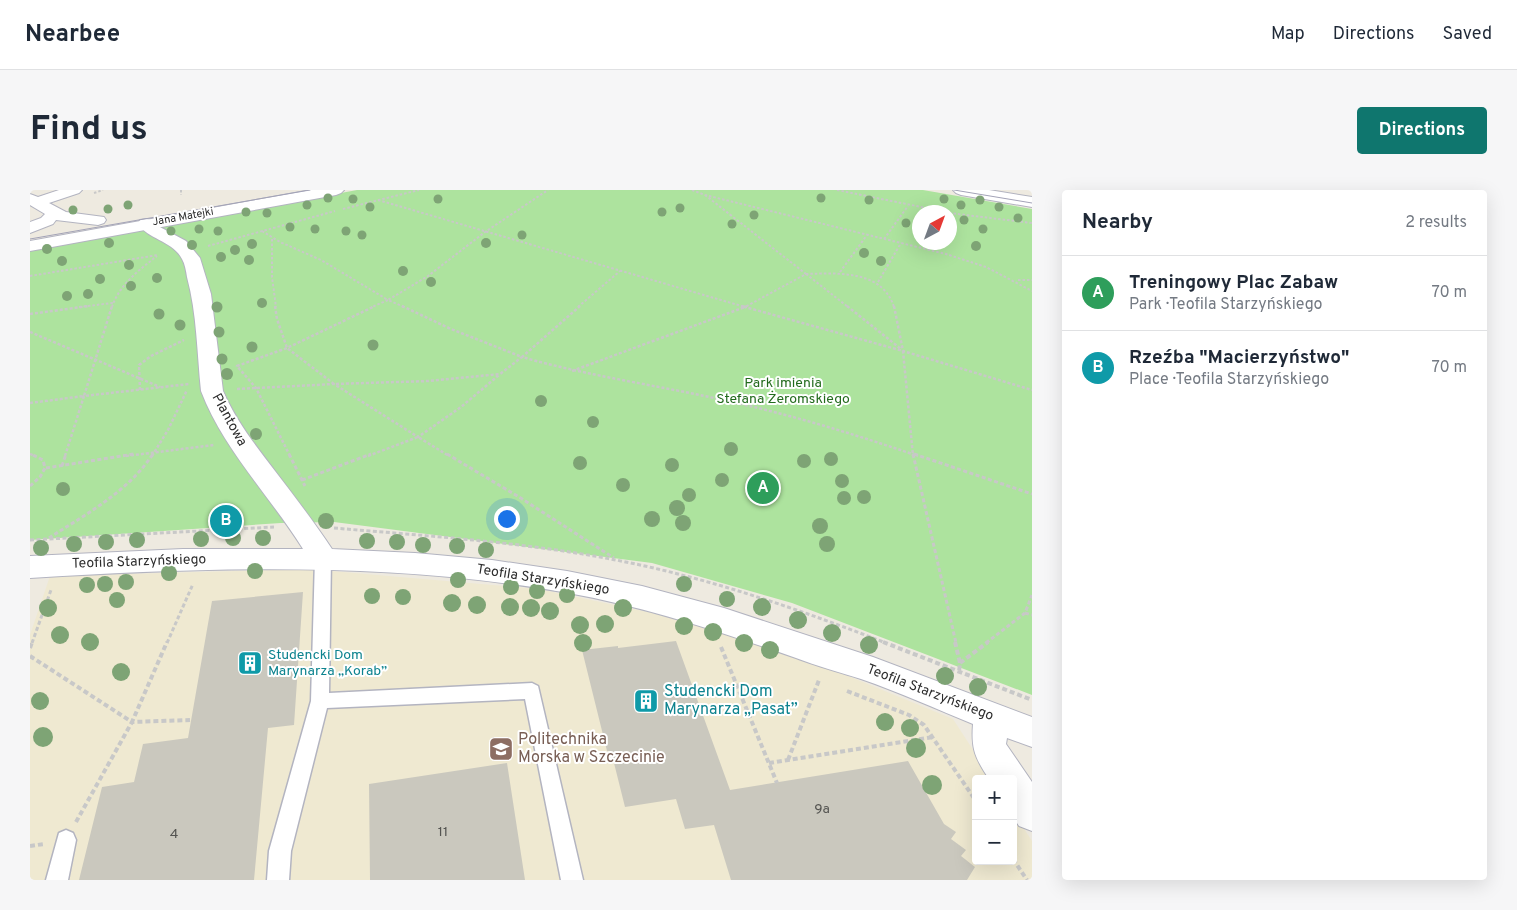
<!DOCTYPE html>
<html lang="en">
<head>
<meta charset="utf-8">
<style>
  :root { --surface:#fff; --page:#f6f6f7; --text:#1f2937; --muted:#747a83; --line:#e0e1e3; --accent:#0f766e }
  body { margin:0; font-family:Overpass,sans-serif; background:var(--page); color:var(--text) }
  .controls { position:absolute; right:15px; bottom:15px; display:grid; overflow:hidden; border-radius:5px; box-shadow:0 5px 20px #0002 }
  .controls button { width:45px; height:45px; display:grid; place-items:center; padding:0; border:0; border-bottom:1px solid var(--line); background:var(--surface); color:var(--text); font:25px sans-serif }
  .compass { position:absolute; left:882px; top:15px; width:45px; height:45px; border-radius:50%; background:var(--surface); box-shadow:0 5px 20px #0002; rotate:41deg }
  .you { position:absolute; left:476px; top:328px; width:18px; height:18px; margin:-12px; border:4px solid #fff; border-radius:50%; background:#1a73e8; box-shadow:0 0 0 8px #1a73e833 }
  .badge { display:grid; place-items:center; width:32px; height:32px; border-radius:50%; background:var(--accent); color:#fff; font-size:16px; font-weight:700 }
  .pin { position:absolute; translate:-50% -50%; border:2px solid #fff; box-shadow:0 1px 5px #0006 }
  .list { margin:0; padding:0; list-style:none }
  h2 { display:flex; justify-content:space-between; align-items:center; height:65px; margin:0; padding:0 20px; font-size:21px }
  h2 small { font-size:16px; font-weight:400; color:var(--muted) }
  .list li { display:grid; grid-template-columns:32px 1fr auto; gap:15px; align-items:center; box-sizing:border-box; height:75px; padding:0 20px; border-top:1px solid var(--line) }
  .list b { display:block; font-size:19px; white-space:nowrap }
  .list p { margin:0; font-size:16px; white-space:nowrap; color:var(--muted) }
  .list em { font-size:16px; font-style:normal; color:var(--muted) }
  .map { position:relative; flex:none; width:1002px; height:690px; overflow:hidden; border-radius:5px }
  header { display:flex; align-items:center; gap:30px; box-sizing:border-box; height:70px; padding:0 25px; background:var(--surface); border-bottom:1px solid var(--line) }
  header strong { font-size:24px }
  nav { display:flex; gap:28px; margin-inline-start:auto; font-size:18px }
  .intro { display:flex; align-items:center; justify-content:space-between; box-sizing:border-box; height:120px; padding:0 30px }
  h1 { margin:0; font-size:35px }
  .button { padding:12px 22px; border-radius:5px; background:var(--accent); color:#fff; font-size:18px; font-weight:700 }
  main { display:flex; gap:30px; padding:0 30px }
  aside { flex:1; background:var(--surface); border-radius:5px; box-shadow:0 5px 20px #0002 }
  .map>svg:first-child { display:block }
  .education { fill:#efe9d1 }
  .green { fill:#ade39e; fill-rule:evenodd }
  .building { fill:#cac8be }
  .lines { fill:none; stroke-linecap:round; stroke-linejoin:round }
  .service-casing { stroke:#b3b4c0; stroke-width:3 }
  .minor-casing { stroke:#b3b4c0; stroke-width:2 }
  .tertiary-casing { stroke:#b3b4c0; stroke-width:2 }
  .path-far3 { stroke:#c8c8c8; stroke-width:2; stroke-dasharray:2.5 2; stroke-linecap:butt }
  .path-far2 { stroke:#c8c8c8; stroke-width:2.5; stroke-dasharray:3 2; stroke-linecap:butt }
  .path-far1 { stroke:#c8c8c8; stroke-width:3; stroke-dasharray:4 2.5; stroke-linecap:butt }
  .path { stroke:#c8c8c8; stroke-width:4; stroke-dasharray:5 3; stroke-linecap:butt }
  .service { fill:#fff; fill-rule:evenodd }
  .minor { fill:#fff; fill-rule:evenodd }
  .tertiary { fill:#fff; fill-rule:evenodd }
  .tram { stroke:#a3a3b7; stroke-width:1 }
  .tree { fill:#7ea475 }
  .labels { text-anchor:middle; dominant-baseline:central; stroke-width:4; stroke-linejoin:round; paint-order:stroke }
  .far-street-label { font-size:11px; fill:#2d2d2d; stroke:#fff }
  .park-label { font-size:14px; fill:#236b1d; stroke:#fff }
  .street-label { font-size:14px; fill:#2d2d2d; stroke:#fff }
  .culture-label { font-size:14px; fill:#0d838f; stroke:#fff; text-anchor:start }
  .near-number-label { font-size:14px; fill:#545451 }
  .near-culture-label { font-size:16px; fill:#0d838f; stroke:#fff; text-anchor:start }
  .near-education-label { font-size:16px; fill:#785e54; stroke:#fff; text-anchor:start }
</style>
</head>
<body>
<header>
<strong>Nearbee</strong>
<nav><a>Map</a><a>Directions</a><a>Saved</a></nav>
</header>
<div class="intro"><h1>Find us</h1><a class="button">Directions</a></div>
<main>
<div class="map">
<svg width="1002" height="690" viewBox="0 0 1002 690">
  <rect width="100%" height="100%" fill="#eeeae0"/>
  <path class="education" d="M278,379L509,399L646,428L772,467L923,529L962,589H946V671H983V622L1002,651V690H0V445L20,386Z"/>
  <path class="green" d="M327,0H893L1002,19V505L762,413L622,373L304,332L251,333L0,350V61ZM889,22H919V52H889Z"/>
  <path class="building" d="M273,402L264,535L238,538L224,690H49L72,597L104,592L113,554L158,548L182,411Z
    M646,451L700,600L878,571L914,634L926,642L921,649L936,660L931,666L945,677L937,690H701L684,635L655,639L646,609L595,617L581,561H577L552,460L588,456V458Z
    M477,573L495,690H340L339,594Z"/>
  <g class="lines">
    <defs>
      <path id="service" d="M293,362L298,364L301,368L299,503L502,493L508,496L553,690H531L495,509L297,518L261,661L259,690H237L239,661L281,511L285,368L288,364Z
        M36,640L43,643L46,650L38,690H16L29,643Z"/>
      <path id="minor" d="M29,0H52L49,3L19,13L36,22L74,27L76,30L74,33L68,35L26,30L23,34L0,43V32L11,28L15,24L0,15V4L8,7Z
        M116,29L122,30L128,36L156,51L170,68L181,104L193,201C206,231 226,256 245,281C265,307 284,332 302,359L385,363L462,370L537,381L612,396L694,418L843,467L1002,527V557L977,548L976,554L1002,592V641L989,636L983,627V589H959C945,568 941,559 943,534C906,519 869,502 831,489C809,482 787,476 766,468C691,442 616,417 538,403C360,371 179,377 0,388V366L153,359H273C240,306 193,259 171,201C167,163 167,124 157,87C156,81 155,74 152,69C143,51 119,50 108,34L110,30Z"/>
      <path id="tertiary" d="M281,0H314L311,3L306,5L0,61V51Z
        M923,0H959L1002,7V17L931,5L926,3Z"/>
    </defs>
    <use href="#service" class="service-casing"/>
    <use href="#minor" class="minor-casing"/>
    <use href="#tertiary" class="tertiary-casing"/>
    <path class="path-far3" d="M151,0V5
      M662,0L675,5L916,64L956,77L1002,101
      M807,0L916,22
      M64,3L73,0
      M675,5L776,84L715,117H717
      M348,10L715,117
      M313,19L389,0
      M919,23L1002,33
      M232,41L250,52L291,70L358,110L342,117
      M242,49V87L246,117
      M854,49L878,16
      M178,56L305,21
      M810,82L837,45
      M776,84C809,83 852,80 864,117
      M776,84L818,117
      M0,86L128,65
      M988,90H1002
      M848,92L871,53
      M49,117L83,113
      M82,117C89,95 109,80 127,66
      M374,117L358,110L398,86L455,42L518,0
      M548,117L590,81"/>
    <path class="path-far2" d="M245,116L247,129L257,158L304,194L399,191L470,184L492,167C558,186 626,195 693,210C759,224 824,244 888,266
      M372,116L421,139L492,167L550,116
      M712,116L715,117
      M716,116L715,117L873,161L883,266
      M817,116L871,159
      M864,116L873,161L1002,200
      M0,124L59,116
      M0,142L130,197
      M542,181L715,117
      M207,199L304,194L388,247L431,217L469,185
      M110,200L109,175L121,166L154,150
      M0,213L54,206L82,116
      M0,264L5,266
      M35,266L54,206L159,194
      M96,266L184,255
      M122,266L138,240L157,200
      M260,266L226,198L207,176L257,158L345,116
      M338,266L388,247L419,266"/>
    <path class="path-far1" d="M259,264L275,296
      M417,264L489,307L584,368
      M883,264L926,453
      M884,264L1002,304
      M32,276L36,264
      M16,278L104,264
      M272,290L341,264
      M0,296L10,287L15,278L13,270L1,264
      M304,338C398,346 493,352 586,370C679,388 768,419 856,453
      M19,348C56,324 98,302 123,264
      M0,350L244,337
      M995,423L1002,425
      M2,453L21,400
      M137,453L163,394
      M956,453L995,423L1002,405"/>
    <path class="path" d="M853,452L1002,510
      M925,452L930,473L929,482
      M691,457L747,593
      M0,458L2,452
      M0,466L102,532L137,452
      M930,473L958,452
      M817,501L879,525L894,535L946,611
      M758,570L789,490
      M739,573L903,547
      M46,632L102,532L160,530
      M0,656L14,654
      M983,669L997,690"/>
    <use href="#service" class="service"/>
    <use href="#minor" class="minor"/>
    <use href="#tertiary" class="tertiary"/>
    <path class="tram" d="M924,0L1002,13
      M0,49L280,0"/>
  </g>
  <g class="tree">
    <circle cx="298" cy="8" r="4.5"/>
    <circle cx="791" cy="8" r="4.5"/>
    <circle cx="323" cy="9" r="4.5"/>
    <circle cx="408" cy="9" r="4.5"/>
    <circle cx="914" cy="9" r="4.5"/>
    <circle cx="839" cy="10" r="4.5"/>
    <circle cx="950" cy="10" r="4.5"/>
    <circle cx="98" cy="15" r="4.5"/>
    <circle cx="277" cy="15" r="4.5"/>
    <circle cx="931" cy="15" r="4.5"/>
    <circle cx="340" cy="17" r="4.5"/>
    <circle cx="969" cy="17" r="4.5"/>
    <circle cx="650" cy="18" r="4.5"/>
    <circle cx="78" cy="19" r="4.5"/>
    <circle cx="43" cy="20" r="4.5"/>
    <circle cx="216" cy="22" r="4.5"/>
    <circle cx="632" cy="22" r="4.5"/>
    <circle cx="237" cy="23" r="4.5"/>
    <circle cx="724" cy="25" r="4.5"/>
    <circle cx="988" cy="28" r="4.5"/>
    <circle cx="934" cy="30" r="4.5"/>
    <circle cx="876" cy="33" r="4.5"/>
    <circle cx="702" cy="34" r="4.5"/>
    <circle cx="260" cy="37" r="4.5"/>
    <circle cx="169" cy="39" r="4.5"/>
    <circle cx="285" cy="39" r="4.5"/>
    <circle cx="953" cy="39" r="4.5"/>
    <circle cx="141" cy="41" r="4.5"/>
    <circle cx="188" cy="41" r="4.5"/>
    <circle cx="316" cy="41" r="4.5"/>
    <circle cx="332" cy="45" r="4.5"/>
    <circle cx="492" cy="45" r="4.5"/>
    <circle cx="79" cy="53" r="5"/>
    <circle cx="456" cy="53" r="5"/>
    <circle cx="222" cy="54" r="5"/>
    <circle cx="162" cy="55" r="5"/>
    <circle cx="946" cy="56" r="5"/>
    <circle cx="17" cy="59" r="5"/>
    <circle cx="205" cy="60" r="5"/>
    <circle cx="834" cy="63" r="5"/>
    <circle cx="191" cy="67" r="5"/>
    <circle cx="219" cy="70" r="5"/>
    <circle cx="32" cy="71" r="5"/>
    <circle cx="851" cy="71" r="5"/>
    <circle cx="99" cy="75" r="5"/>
    <circle cx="373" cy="81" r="5"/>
    <circle cx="127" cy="88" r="5"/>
    <circle cx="70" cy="89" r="5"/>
    <circle cx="401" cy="92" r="5"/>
    <circle cx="101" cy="96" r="5"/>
    <circle cx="58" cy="104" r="5"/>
    <circle cx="37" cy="106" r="5"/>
    <circle cx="232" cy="113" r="5"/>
    <circle cx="187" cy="117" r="5.5"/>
    <circle cx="129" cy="124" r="5.5"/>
    <circle cx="150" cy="135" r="5.5"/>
    <circle cx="189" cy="142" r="5.5"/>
    <circle cx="343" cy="155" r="5.5"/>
    <circle cx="222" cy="157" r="5.5"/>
    <circle cx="192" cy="169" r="5.5"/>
    <circle cx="197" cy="184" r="6"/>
    <circle cx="511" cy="211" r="6"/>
    <circle cx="563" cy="232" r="6"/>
    <circle cx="226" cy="244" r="6"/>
    <circle cx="701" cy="259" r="7"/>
    <circle cx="801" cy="269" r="7"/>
    <circle cx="774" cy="271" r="7"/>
    <circle cx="550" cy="273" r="7"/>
    <circle cx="642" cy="275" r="7"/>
    <circle cx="692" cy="290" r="7"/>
    <circle cx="812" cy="291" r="7"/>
    <circle cx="593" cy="295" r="7"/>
    <circle cx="33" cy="299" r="7"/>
    <circle cx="659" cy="305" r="7"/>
    <circle cx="834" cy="307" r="7"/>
    <circle cx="814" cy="308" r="7"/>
    <circle cx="647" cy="318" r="8"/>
    <circle cx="622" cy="329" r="8"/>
    <circle cx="296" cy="331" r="8"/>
    <circle cx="653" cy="333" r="8"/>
    <circle cx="790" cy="336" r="8"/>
    <circle cx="203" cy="348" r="8"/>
    <circle cx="233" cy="348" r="8"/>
    <circle cx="171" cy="349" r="8"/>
    <circle cx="107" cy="350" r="8"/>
    <circle cx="337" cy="351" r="8"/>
    <circle cx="76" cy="352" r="8"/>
    <circle cx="367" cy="352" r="8"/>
    <circle cx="44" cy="354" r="8"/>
    <circle cx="797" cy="354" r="8"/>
    <circle cx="393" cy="355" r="8"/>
    <circle cx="427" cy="356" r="8"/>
    <circle cx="11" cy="358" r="8"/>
    <circle cx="456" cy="360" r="8"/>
    <circle cx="225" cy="381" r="8"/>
    <circle cx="139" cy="383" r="8"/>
    <circle cx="428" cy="390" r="8"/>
    <circle cx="96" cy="392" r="8"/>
    <circle cx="75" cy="394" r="8"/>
    <circle cx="654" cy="394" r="8"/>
    <circle cx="57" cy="395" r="8"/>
    <circle cx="481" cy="397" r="8"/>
    <circle cx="507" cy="401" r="8"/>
    <circle cx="537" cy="405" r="8"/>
    <circle cx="342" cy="406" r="8"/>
    <circle cx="373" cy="407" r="8"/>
    <circle cx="697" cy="409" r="8"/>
    <circle cx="87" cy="410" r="8"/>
    <circle cx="422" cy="413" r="9"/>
    <circle cx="447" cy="415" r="9"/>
    <circle cx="480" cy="417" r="9"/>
    <circle cx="732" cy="417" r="9"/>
    <circle cx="18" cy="418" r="9"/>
    <circle cx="501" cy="418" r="9"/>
    <circle cx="593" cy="418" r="9"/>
    <circle cx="520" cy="421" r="9"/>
    <circle cx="768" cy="430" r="9"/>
    <circle cx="575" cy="434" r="9"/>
    <circle cx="550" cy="435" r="9"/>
    <circle cx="654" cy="436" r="9"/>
    <circle cx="683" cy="442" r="9"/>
    <circle cx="802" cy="443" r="9"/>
    <circle cx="30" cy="445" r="9"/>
    <circle cx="60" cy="452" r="9"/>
    <circle cx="553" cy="453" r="9"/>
    <circle cx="714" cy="453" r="9"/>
    <circle cx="839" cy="455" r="9"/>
    <circle cx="740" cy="460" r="9"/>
    <circle cx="91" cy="482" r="9"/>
    <circle cx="915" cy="486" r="9"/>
    <circle cx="948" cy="497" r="9"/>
    <circle cx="10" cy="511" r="9"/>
    <circle cx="855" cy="532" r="9"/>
    <circle cx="880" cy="538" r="9"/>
    <circle cx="13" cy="547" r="10"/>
    <circle cx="886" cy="558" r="10"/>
    <circle cx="902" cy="595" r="10"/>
  </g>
  <defs>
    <symbol id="building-square" viewBox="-11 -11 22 22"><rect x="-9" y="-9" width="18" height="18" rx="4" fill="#0f9aa8" stroke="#fff"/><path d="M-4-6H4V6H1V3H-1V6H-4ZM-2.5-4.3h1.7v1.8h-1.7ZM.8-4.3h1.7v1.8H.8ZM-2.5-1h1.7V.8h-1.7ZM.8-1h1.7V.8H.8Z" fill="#fff"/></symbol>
    <symbol id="university-square" viewBox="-11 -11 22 22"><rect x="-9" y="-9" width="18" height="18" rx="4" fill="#8d6e63" stroke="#fff"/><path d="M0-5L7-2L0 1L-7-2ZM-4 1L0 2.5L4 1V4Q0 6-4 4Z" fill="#fff"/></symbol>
  </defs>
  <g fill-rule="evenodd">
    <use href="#building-square" x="206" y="459" width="28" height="28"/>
    <use href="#building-square" x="602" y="497" width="28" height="28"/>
    <use href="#university-square" x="457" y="545" width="28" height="28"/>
  </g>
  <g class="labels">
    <g class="far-street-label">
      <text transform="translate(153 27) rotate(-10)">Jana Matejki</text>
    </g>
    <g class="park-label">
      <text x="753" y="193">Park imienia<tspan x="753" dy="16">Stefana Żeromskiego</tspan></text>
    </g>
    <g class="street-label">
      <text transform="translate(199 230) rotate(61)">Plantowa</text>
      <text transform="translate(109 372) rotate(-2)">Teofila Starzyńskiego</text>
      <text transform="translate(513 390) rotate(9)">Teofila Starzyńskiego</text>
      <text transform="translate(900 503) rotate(21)">Teofila Starzyńskiego</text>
    </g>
    <g class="culture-label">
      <text x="238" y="465">Studencki Dom<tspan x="238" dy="16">Marynarza „Korab”</tspan></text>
    </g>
    <g class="near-number-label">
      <text x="792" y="619">9a</text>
      <text x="413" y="642">11</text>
      <text x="144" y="644">4</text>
    </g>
    <g class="near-culture-label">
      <text x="634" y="502">Studencki Dom<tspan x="634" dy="18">Marynarza „Pasat”</tspan></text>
    </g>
    <g class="near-education-label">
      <text x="488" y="550">Politechnika<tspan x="488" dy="18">Morska w Szczecinie</tspan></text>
    </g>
  </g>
</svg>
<div class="controls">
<button>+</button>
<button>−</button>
</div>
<svg class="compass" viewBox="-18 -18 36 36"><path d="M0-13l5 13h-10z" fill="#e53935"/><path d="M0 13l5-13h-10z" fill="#747a83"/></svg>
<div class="you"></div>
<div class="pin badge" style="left:733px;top:298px;background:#2e9e5b">A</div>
<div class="pin badge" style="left:196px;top:331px;background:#0f9aa8">B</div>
</div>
<aside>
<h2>Nearby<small>2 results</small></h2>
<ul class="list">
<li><span class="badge" style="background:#2e9e5b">A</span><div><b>Treningowy Plac Zabaw</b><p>Park · Teofila Starzyńskiego</p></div><em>70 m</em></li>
<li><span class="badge" style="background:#0f9aa8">B</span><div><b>Rzeźba &quot;Macierzyństwo&quot;</b><p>Place · Teofila Starzyńskiego</p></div><em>70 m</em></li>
</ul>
</aside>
</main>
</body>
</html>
